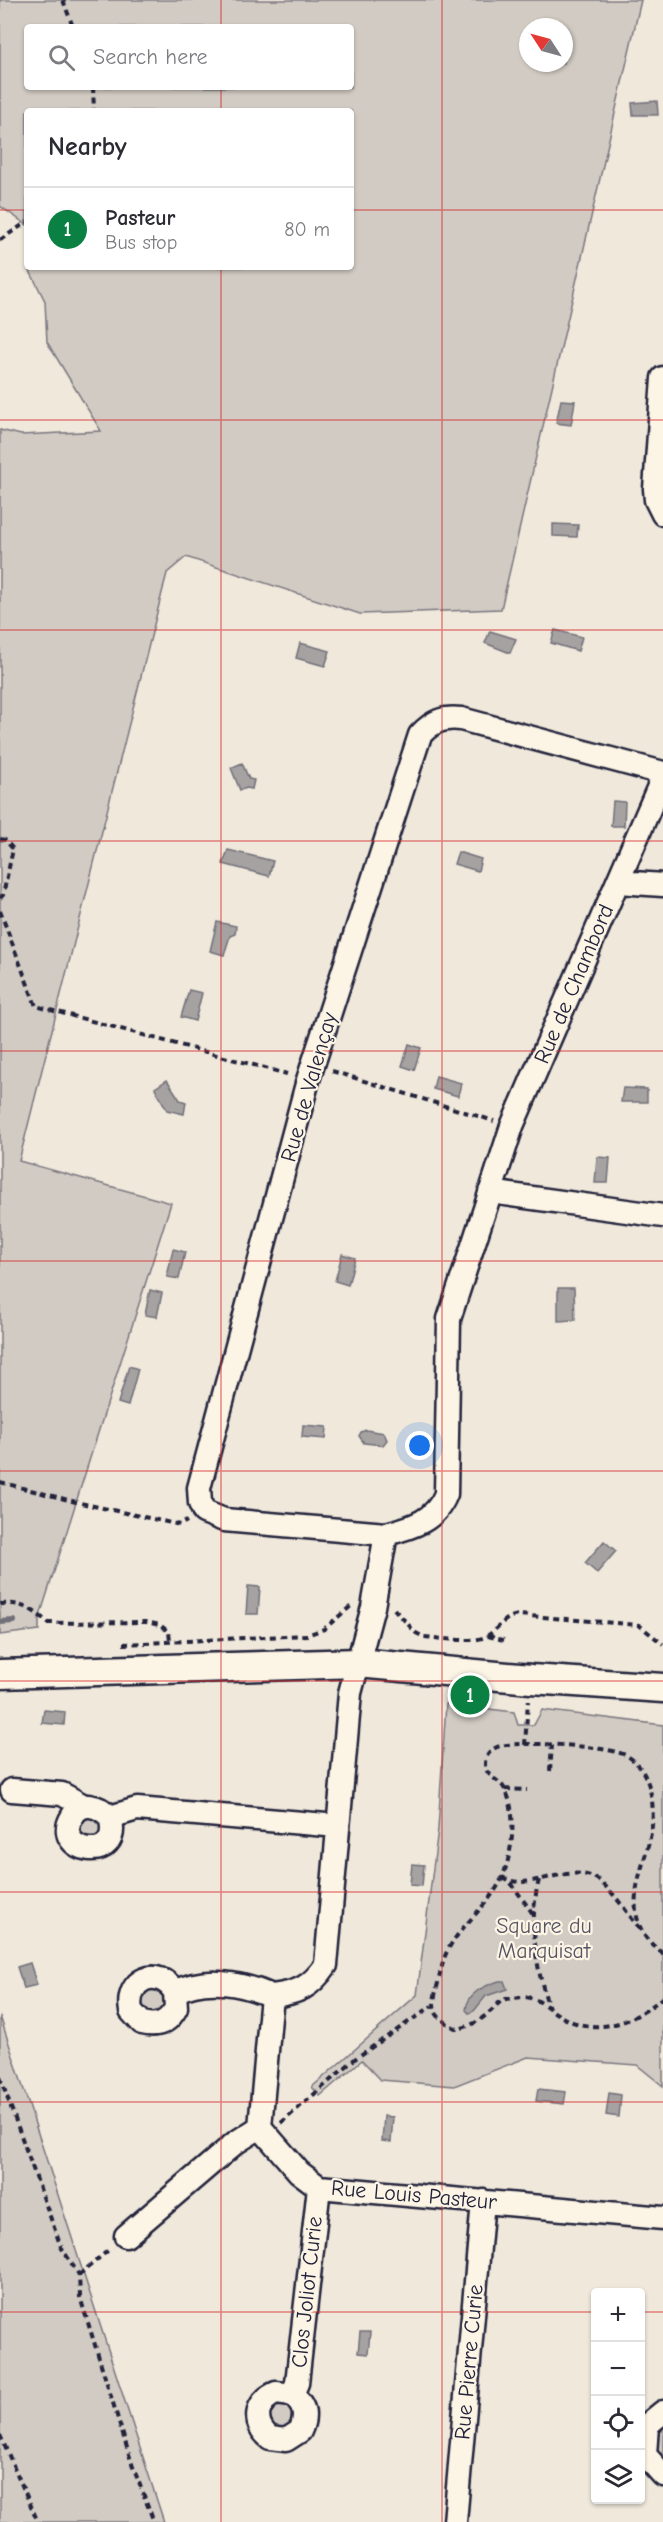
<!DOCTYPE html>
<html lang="en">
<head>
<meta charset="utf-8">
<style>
  :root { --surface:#fff; --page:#f7f7f7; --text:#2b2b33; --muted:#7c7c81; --line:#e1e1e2; --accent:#0b8043 }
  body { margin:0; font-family:"Comic Neue",sans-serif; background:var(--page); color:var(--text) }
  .controls { position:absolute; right:18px; bottom:18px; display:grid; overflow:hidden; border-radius:6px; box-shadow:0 2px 4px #0004 }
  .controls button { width:54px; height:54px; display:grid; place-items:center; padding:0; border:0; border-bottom:2px solid var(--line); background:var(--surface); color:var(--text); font:30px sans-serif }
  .compass { position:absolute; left:519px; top:18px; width:54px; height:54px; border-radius:50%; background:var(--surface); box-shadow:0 2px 4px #0004; rotate:306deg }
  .you { position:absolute; left:420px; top:1446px; width:21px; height:21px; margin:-15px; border:4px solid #fff; border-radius:50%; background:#1a73e8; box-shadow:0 0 0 9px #1a73e833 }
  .badge { display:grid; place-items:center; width:39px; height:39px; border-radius:50%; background:var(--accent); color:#fff; font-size:20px; font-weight:700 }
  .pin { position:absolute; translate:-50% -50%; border:3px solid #fff; box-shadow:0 2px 6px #0006 }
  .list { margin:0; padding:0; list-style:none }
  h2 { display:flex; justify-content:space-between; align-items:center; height:78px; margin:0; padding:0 24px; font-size:26px }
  h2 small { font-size:20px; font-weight:400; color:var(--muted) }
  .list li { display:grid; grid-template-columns:39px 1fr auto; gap:18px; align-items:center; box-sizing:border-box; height:84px; padding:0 24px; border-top:2px solid var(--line) }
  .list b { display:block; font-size:22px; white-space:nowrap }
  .list p { margin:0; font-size:20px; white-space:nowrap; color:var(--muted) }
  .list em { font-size:20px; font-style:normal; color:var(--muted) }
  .icon { flex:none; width:33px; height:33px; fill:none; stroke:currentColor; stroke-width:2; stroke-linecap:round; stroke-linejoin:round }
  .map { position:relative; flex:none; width:663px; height:2522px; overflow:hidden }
  .search { position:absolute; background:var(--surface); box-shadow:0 2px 4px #0004; left:24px; top:24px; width:330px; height:66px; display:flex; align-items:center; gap:15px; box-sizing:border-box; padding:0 21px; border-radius:6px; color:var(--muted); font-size:22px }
  .panel { position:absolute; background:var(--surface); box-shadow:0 2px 4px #0004; left:24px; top:108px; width:330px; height:162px; border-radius:6px }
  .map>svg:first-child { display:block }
  .green { fill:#d1cbc3; stroke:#7a767f; stroke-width:1.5; fill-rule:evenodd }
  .water { fill:#a6a2a2; stroke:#716f79; stroke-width:1.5 }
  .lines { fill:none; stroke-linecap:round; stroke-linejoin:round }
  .stream { stroke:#716f79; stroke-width:6 }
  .minor-casing { stroke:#22223b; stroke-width:27 }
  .major-casing { stroke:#22223b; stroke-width:33 }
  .path { stroke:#22223b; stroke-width:4; stroke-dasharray:6 4.5; stroke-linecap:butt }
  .minor { stroke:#fcf5e5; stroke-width:22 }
  .major { stroke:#fcf5e5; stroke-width:28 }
  .grid { fill:none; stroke:#d62828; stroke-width:1.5; stroke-opacity:0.55 }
  .labels { text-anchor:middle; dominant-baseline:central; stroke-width:4.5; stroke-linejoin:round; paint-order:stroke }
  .street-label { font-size:22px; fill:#22223b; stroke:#fcf5e5 }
  .park-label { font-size:22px; fill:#575564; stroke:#fcf5e5 }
</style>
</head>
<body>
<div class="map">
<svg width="663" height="2522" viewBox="0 0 663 2522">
  <rect width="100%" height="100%" fill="#efe8db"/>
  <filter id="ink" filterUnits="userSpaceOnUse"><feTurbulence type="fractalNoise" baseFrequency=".0167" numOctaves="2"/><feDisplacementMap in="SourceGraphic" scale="12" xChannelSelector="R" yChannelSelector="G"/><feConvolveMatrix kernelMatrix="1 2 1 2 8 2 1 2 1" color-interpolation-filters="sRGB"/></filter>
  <g filter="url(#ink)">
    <path class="green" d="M0,0H641L501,609L360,614L186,557L167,573L19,1161L171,1203L39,1619V1630L0,1635V430L21,435L101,431L47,342L45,301L28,267H351V111H27V225L0,206ZM27,27H351V87H27ZM528,27H564V63H528Z
      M446,1704L514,1712L518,1725H534L542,1710L663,1725V2086L637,2065L528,2057L454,2086L381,2080L362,2060L320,2096L312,2087L417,1995L438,1829Z
      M86,1815L98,1817L103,1833L94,1840L79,1834L78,1823Z
      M147,1986L167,1992L165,2013L145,2016L138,1996Z
      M0,2016L164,2522H0Z
      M275,2401L295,2407L293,2427L272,2430L265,2411Z
      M663,2422V2464L652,2451L654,2429Z"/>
    <path class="water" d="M657,101L658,115H633L632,103Z
      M561,400L575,401L571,425L556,423Z
      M553,524L578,525L577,537L553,536Z
      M555,630L582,637L578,651L551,643Z
      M490,631L516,639L510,653L485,643Z
      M300,643L330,651L325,666L296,658Z
      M242,763L249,779L254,780L252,789L247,788L240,790L231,768Z
      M613,801L625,802L624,826H611Z
      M228,850L273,861L269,876L223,864Z
      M458,852L481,859L478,871L454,864Z
      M217,922L236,926L235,934L230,936L224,955L210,951Z
      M189,990L202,993L195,1021L181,1017Z
      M409,1044L421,1048L414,1070L402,1066Z
      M436,1076L461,1083L458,1096L433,1089Z
      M167,1080L180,1100L186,1102L184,1114L167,1110L155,1088Z
      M623,1088L647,1089V1102H621Z
      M597,1157L610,1158L608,1183H595Z
      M173,1249L185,1252L179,1279L167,1277Z
      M342,1254L355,1258L348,1285L335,1281Z
      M558,1288H574L575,1320L558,1321Z
      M150,1290L162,1293L157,1317L145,1315Z
      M129,1366L138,1369L128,1406L118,1403Z
      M303,1425L327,1427L326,1439L302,1437Z
      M366,1430L384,1433L387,1440L383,1445L364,1443L359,1436L361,1432Z
      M604,1541L616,1551L597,1573L585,1563Z
      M248,1586L260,1587L258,1614H246Z
      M44,1710L65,1712L64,1725L42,1723Z
      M412,1864L424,1865L422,1886L410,1885Z
      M30,1963L37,1985L24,1988L17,1967Z
      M499,1981H504L507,1989L486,1996L474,2011L469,2013L466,2010C467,1993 484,1986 499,1981Z
      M538,2089L566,2092L564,2104L536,2101Z
      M609,2093L621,2095L619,2117L606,2115Z
      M384,2116L393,2117L391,2142L382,2141Z
      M360,2332H370L368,2354L358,2353Z"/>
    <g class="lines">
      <path class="stream" d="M0,1622L14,1621"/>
      <defs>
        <path id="minor" d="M663,378L655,489L656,500L663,514
          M663,773L461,719C443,717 433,721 420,735L308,1080L199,1488L200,1503L204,1512L224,1520L386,1534C413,1527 435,1521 446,1494L449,1319L512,1126L663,777
          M618,882L663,885
          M490,1192L663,1216
          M386,1534L373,1607L350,1693L326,1965C311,1987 298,1993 272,1996L260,2127L299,2172L319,2187L663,2218
          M12,1790L62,1794L84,1806
          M110,1817C125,1866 50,1853 72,1817C81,1800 99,1805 110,1817L137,1809L338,1826
          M175,1992L176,2008C168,2023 158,2027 142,2023L131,2011C125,1979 158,1965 175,1992C205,1976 242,1983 272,1996
          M126,2236L235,2143L260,2127
          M292,2395C305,2405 307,2416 300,2431L286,2440L270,2438C252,2423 255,2402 276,2393L292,2395L297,2383L319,2187
          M663,2412L647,2425L645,2455L663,2475
          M455,2522L483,2201"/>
        <path id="major" d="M0,1674L358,1663L531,1679L663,1688"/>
      </defs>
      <use href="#minor" class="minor-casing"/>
      <use href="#major" class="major-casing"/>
      <path class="path" d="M63,0L73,27
        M93,87L94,111
        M0,240L27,222
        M0,839L5,840L13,849L3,895L0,898
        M0,911L36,1006L287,1074
        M332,1071L494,1121
        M0,1482L76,1502L180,1525L187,1521
        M0,1604C21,1602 33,1609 48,1623L146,1622L160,1625L169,1632L170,1641
        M394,1609L416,1633L424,1637C439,1638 474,1644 487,1636C499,1628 504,1617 518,1615L639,1625L663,1644
        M488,1636L507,1641
        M123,1644L307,1635L324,1629L351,1606
        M525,1745L528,1701
        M550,1771L552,1745
        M505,1789L527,1790
        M502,1877C528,1893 563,1864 593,1877C609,1884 629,1916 640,1929
        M539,1880C528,1921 536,1968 549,2008
        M511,1883L533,1914
        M663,1954C655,1947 646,1940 642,1931C624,1895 649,1859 652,1825C655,1800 649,1765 623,1754C605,1746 516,1740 497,1747C490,1750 485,1757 485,1764C485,1777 499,1779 504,1788C519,1812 512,1860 499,1884C484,1910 456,1929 445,1956C442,1965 440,1974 438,1983C431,2010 431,2015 457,2029C472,2026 481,2020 492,2010C495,2007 499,2002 503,2000C507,1998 516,1998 521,1997C538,1996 548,2009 562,2017C598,2037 635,2022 663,1997
        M0,2077L61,2247L79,2275L80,2297L133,2467L154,2522
        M281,2123L356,2058L432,2006
        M79,2275L111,2248
        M0,2435L38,2522"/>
      <use href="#minor" class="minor"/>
      <use href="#major" class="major"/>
    </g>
  </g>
  <path class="grid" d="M221,0V27M442,0V2522M221,87V111M0,210H27M351,210H663M221,267V2522M0,420H663M0,630H663M0,841H663M0,1051H663M0,1261H663M0,1471H663M0,1681H663M0,1892H663M0,2102H663M0,2312H596M640,2312H663"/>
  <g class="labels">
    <g class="street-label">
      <text transform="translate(574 984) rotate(-67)">Rue de Chambord</text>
      <text transform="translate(309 1087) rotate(-74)">Rue de Valençay</text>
      <text transform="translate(414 2195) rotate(5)">Rue Louis Pasteur</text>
      <text transform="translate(307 2292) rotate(-84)">Clos Joliot Curie</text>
      <text transform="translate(469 2362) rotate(-85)">Rue Pierre Curie</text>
    </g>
    <g class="park-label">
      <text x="544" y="1926">Square du<tspan x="544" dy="25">Marquisat</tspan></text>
    </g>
  </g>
</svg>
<div class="controls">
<button>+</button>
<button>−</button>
<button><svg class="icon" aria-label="locate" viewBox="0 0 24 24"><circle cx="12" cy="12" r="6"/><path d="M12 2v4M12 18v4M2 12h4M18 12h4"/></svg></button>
<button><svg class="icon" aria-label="layers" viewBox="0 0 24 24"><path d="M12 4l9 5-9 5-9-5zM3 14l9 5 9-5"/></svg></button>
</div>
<svg class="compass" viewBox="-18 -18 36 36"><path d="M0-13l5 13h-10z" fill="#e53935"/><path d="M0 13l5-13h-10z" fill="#7c7c81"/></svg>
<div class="you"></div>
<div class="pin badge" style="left:470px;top:1695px">1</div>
<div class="search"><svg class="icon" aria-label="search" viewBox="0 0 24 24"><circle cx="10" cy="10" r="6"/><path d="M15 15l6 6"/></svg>Search here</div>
<section class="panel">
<h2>Nearby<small></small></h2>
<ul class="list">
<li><span class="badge">1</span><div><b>Pasteur</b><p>Bus stop</p></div><em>80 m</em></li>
</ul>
</section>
</div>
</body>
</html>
